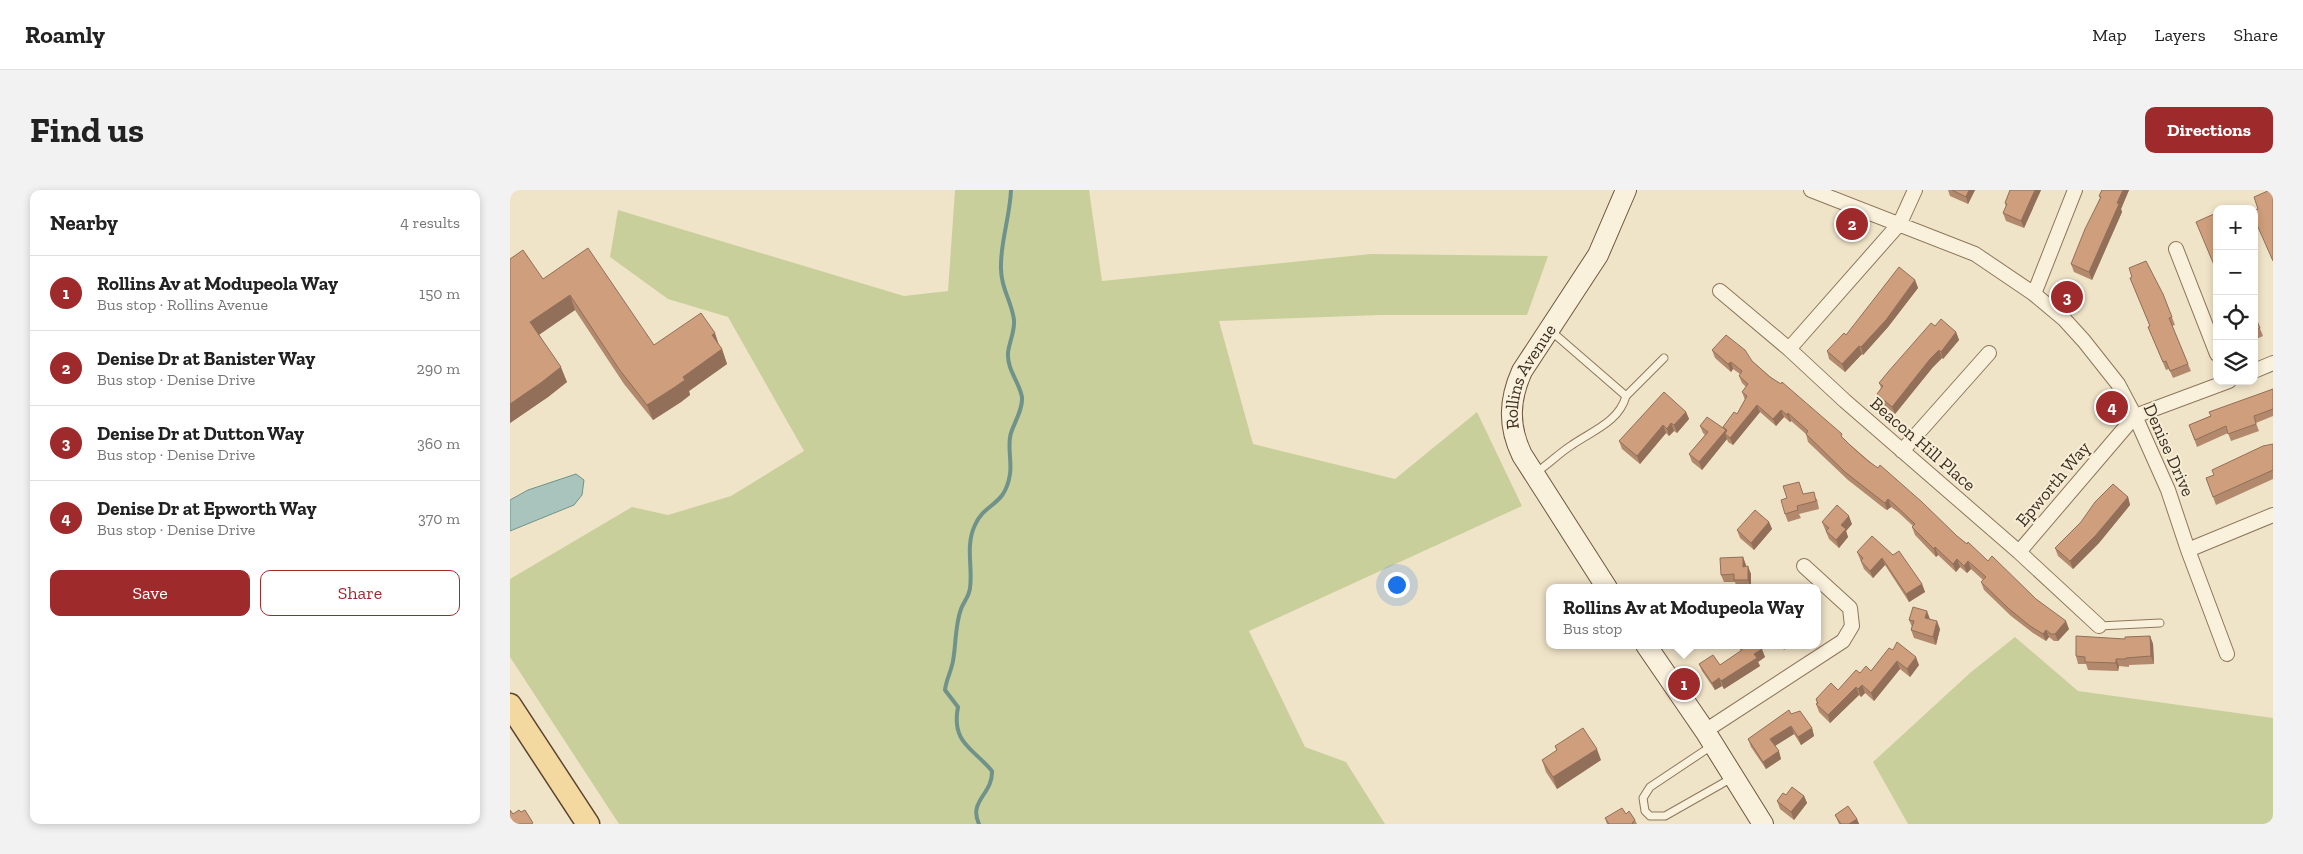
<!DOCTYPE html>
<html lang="en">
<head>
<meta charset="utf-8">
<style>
  :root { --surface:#fff; --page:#f2f2f2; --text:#222; --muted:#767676; --line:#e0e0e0; --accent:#9e2a2b }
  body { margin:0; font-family:"Zilla Slab",serif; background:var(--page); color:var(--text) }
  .controls { position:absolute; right:15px; top:15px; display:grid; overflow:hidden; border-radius:10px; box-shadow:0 2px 8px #0003 }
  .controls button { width:45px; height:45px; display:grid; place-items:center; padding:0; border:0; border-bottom:1px solid var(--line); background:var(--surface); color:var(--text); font:25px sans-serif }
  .you { position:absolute; left:886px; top:394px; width:18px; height:18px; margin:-12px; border:4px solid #fff; border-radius:50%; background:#1a73e8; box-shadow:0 0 0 8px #1a73e833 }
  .badge { display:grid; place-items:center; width:32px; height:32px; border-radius:50%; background:var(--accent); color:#fff; font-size:16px; font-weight:700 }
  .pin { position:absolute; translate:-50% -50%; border:2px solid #fff; box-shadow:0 1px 5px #0006 }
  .popup { position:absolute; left:1036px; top:394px; width:275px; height:65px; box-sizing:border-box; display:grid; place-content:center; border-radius:10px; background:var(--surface); filter:drop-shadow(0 1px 4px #0005); font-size:16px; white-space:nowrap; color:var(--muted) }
  .popup b { font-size:19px; color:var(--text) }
  .popup::after { content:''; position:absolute; left:50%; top:100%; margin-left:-10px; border:10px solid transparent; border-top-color:var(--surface) }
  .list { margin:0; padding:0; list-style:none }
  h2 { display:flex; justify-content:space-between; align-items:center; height:65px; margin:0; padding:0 20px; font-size:21px }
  h2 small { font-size:16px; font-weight:400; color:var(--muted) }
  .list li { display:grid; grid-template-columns:32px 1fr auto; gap:15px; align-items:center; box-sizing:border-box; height:75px; padding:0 20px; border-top:1px solid var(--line) }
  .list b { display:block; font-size:19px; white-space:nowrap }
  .list p { margin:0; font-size:16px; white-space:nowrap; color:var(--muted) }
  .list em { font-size:16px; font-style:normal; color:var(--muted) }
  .actions { display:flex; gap:10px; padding:15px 20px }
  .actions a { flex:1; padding:11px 0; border:1px solid var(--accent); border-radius:10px; text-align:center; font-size:18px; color:var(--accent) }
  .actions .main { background:var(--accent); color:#fff }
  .icon { flex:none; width:28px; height:28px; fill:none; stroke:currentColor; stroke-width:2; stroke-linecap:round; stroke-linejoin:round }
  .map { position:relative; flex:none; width:1763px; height:634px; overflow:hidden; border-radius:10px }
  header { display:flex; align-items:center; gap:30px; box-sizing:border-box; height:70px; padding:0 25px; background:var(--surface); border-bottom:1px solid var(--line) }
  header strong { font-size:24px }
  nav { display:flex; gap:28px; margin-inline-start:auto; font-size:18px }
  .intro { display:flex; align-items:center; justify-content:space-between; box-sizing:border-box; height:120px; padding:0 30px }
  h1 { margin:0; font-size:35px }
  .button { padding:12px 22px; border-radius:10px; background:var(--accent); color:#fff; font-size:18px; font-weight:700 }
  main { display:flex; gap:30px; padding:0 30px }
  aside { flex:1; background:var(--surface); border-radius:10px; box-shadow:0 2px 8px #0003 }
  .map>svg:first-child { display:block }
  .green { fill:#c9cf9b }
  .water { fill:#a9c4bc; stroke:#6f938a }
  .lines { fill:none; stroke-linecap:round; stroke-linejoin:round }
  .stream { stroke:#6f938a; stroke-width:4 }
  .lane-casing { stroke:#8d765c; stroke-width:9 }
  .street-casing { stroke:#8d765c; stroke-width:16 }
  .secondary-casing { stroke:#6f573f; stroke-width:22 }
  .primary-casing { stroke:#5b4430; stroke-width:25 }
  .lane { stroke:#faf1dc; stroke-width:7 }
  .street { stroke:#faf1dc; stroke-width:14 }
  .secondary { stroke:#faf1dc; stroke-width:20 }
  .primary { stroke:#f3d9a0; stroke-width:22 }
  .wall { fill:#b2896c }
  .shaded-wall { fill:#916f58 }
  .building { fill:#cf9f7d; stroke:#916f58 }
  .labels { text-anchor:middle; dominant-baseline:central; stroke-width:4; stroke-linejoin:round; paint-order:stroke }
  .street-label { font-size:18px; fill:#3d2e20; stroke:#f7eed8 }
</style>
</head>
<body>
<header>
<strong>Roamly</strong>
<nav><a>Map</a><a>Layers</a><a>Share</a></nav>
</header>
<div class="intro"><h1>Find us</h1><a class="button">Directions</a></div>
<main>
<aside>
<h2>Nearby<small>4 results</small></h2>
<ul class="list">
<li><span class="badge">1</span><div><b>Rollins Av at Modupeola Way</b><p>Bus stop · Rollins Avenue</p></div><em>150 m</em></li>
<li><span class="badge">2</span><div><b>Denise Dr at Banister Way</b><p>Bus stop · Denise Drive</p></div><em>290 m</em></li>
<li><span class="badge">3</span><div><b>Denise Dr at Dutton Way</b><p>Bus stop · Denise Drive</p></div><em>360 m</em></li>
<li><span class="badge">4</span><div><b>Denise Dr at Epworth Way</b><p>Bus stop · Denise Drive</p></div><em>370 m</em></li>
</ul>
<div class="actions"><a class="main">Save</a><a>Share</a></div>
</aside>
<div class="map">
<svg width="1763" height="634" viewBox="0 0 1763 634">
  <rect width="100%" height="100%" fill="#f0e4c8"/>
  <path class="green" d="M445,0H579L592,91L861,64L1038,66L1017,125H870L709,131L743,254L885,289L967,222L1012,316L739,441L795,557L836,572L875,634H109L0,467V389L122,317L158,325L221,306L294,261L218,127L158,109L100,67L108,20L394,106L438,101Z
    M1505,447L1568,501L1763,528V634H1398L1363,572L1460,483Z"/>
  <path class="water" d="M66,284L74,290L72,305L64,315L0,341V310L18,300Z"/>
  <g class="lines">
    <path class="stream" d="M469,634C458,611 483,604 482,581C463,558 441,553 448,517L435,500C436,490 441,482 443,471C446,455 445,435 451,419C454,411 459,407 460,398C463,377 455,356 465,335C475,312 495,317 500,284C502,271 497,255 501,243C505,231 513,219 512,207C509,191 497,180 498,163C499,152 505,142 504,130C502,112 490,97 491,75C491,50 500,26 501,0"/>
    <defs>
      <path id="lane" d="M1041,141L1116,206L1154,168
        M1025,283C1038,275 1049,263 1062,255C1082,241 1109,232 1116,206
        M1589,436L1650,433
        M1203,555L1140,597L1133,608L1135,621L1140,626H1155L1222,588"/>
      <path id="street" d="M1301,0L1465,64L1524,104L1554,129L1574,151L1608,194L1625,226L1658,300L1678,360L1717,464
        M1666,59L1707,164
        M1210,101L1279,159L1335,211L1509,362L1589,436
        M1524,104L1565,0
        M1279,159L1390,33L1405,0
        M1744,181L1763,173
        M1392,261L1479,163
        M1678,360L1763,325
        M1509,362L1625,226L1719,191
        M1195,541L1333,451L1342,436L1340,418L1294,376"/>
      <g id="secondary">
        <path id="s1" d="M1097,398L1012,265C998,236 999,210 1012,181L1088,65L1116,0"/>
        <path d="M1136,455L1195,541L1253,634"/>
      </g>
      <path id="primary" d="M0,515L78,634"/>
    </defs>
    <use href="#lane" class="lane-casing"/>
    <use href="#street" class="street-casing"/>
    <use href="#secondary" class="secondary-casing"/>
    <use href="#primary" class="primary-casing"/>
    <use href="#lane" class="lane"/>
    <use href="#street" class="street"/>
    <use href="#secondary" class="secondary"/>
    <use href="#primary" class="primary"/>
  </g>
  <path class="wall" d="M1438,0H1465L1458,14L1440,6Z
    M1500,0H1531L1514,38L1496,31L1493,23L1496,17L1495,13Z
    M1592,0H1619L1611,19L1612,22L1582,90L1564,82L1561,74L1590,8L1589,6Z
    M1620,88L1653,104L1665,135L1662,136L1681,181L1663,188L1659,179L1656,180L1638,137L1640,136Z
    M33,89L144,155L210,157L212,159L217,174L179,201L180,205L171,212L143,230L114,194L65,120L29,144L57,192L38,207L0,233Z
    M1405,90L1408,98L1378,137L1353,165L1352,164L1335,182L1319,169L1317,161L1336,145Z
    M1744,124L1753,146L1744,150Z
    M1446,142L1449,150L1433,169L1432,168L1423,177L1385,224L1369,211L1367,204L1371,198L1369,193Z
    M1202,160L1242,171L1447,346L1526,409L1559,439L1548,451H1544L1539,447L1536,451L1523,443L1501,426L1474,400L1471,392L1473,390L1461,379L1457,383L1450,377L1446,382L1428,365L1426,367L1405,345L1402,337L1403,336L1388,322L1381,317L1377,320L1375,319L1338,290L1298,252L1296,244L1281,231L1280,232L1274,227L1266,236L1250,222L1223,255L1218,252L1217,249L1192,280L1182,272L1179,264L1195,245L1193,243L1190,236L1214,239L1213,237L1227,224L1235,210L1232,202L1236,197L1232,193L1229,186L1230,184L1223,179L1221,182L1205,168Z
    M1763,199V226L1746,233L1749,241L1721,251L1718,243L1687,257L1679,235Z
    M1176,222L1179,229L1167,243L1164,241L1159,246L1156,243L1130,274L1112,259L1109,251Z
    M1763,254V289L1706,315L1696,288L1704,285Z
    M1294,304L1307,309L1309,319L1289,324L1291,328L1278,332L1275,324Z
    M1618,307L1620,315L1589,353L1563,379L1548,366L1545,358Z
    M1259,332L1262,339L1244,360L1230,348L1227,340Z
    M1312,332L1342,334L1336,341L1338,347L1329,358L1319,349Z
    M1347,362L1383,365L1412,394L1415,402L1399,412L1375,375L1363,388L1354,379Z
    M1233,367L1236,376L1241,384V398H1227L1225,392H1214L1211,385Z
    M1420,429L1430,439L1426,455L1404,448L1401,440L1402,437L1399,430Z
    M1640,446L1643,454L1644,474L1619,475V477L1609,476L1608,481L1578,480L1576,474H1568L1566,466L1615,449Z
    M1227,455H1249L1255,467L1248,472L1250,476L1214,499L1212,496L1205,500L1192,481L1189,474L1210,475L1231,461Z
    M1271,455H1282L1274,460Z
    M1383,460L1409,475L1400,487L1390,479L1364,511L1355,503L1351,507L1349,505L1320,533L1309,522L1306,514H1307L1306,509L1328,500L1350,483L1361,481Z
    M1281,524L1302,538L1304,546L1291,555L1284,544L1265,556L1271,569L1256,579L1241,557L1238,549Z
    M1045,556L1091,570L1047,599L1036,582L1032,570L1047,561Z
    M1294,606L1297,613L1284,630L1270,619L1267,611Z
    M1116,624L1125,630L1127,634H1097L1095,628Z
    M1325,625L1347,629L1349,634H1329Z"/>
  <path class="shaded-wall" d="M1459,0H1465L1458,14L1456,7Z
    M1525,0H1531L1514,38L1511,31Z
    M1613,0H1619L1611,19L1612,22L1582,90L1579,82Z
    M1405,90L1408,98L1378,137L1353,165L1351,157Z
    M60,105L65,120L26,147L20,132Z
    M1446,142L1449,150L1433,169L1431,162Z
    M205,143L210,158L202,145Z
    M1349,156L1352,164L1335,182L1332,174Z
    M212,159L217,174L179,201L180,205L171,212L143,230L137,215L173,187Z
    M1429,160L1432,168L1423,177L1385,224L1382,217L1420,169Z
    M1221,172L1223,179L1221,182L1218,174Z
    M51,177L57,192L38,207L0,233V214Z
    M1247,215L1250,222L1223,255L1220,248Z
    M1271,220L1274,227L1266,236L1263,229Z
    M1176,222L1179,229L1167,243L1164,235Z
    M1278,223L1281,231L1280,232L1277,225Z
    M1161,233L1164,241L1159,246L1157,239Z
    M1153,235L1156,243L1130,274L1127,266Z
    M1216,240L1218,246L1215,244L1217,249L1192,280L1189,272Z
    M1618,307L1620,315L1589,353L1563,379L1560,371Z
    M1378,309L1381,317L1377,320L1375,313Z
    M1339,326L1342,334L1336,341L1338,347L1329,358L1326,350L1331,335Z
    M1259,332L1262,339L1244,360L1241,353Z
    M1425,357L1428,365L1426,367L1424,359Z
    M1233,367L1236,375V384L1233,377Z
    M1372,368L1375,375L1363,388L1360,381Z
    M1447,369L1450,377L1446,382L1443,374Z
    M1458,371L1461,379L1457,383L1454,376Z
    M1238,376L1241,384V398L1238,390Z
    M1412,394L1415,402L1399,412L1396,404Z
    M1417,421L1420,429L1415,428Z
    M1427,431L1430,439L1426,455L1423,447Z
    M1556,431L1559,439L1548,451L1545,444Z
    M1536,440L1539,447L1536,451L1533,444Z
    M1640,446L1643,454L1644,474L1641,466Z
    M1252,459L1255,467L1248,472L1250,476L1214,499L1211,491L1244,464Z
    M1406,467L1409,475L1400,487L1397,479Z
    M1606,469L1609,476L1608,481L1606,473Z
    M1387,471L1390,479L1364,511L1361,503Z
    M1209,488L1212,496L1205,500L1202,493Z
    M1352,495L1355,503L1351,507L1348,499Z
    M1346,497L1349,505L1320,533L1318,525Z
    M1281,536L1284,544L1263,557L1260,549Z
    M1302,538L1304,546L1291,555L1288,547Z
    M1087,559L1091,570L1047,599L1043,587Z
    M1269,561L1271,569L1256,579L1253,572Z
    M1294,606L1297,613L1284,630L1281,622Z
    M1347,629L1349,634H1339Z"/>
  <path class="building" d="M1442,0H1459L1456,7Z
    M1500,0H1525L1511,31L1493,23L1497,14L1495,13Z
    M1592,0H1613L1607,13L1609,14L1579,82L1561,74L1575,39L1591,7L1589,6Z
    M1760,0L1763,5V71L1744,28V20L1748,19L1744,7Z
    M1704,24L1707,30V82L1686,32Z
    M78,58L144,155L191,123L205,143L202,145L212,159L173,187L175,190L165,197L137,215L109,179L60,105L20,132L51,177L32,192L0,214V69L13,60L33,89Z
    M1636,71L1653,104L1662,127L1659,128L1678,174L1660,181L1656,171L1653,172L1638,137L1640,136L1620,88L1622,87L1619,78Z
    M1389,77L1405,90L1376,130L1351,157L1349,156L1332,174L1317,161L1334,143L1336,145Z
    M1744,124L1750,138L1744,141Z
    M1431,129L1446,142L1431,162L1429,160L1420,169L1382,217L1367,204L1373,196L1369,193L1378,182L1421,133L1425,136Z
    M1216,145L1235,160L1242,171L1260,187L1271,194L1272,192L1332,244L1331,246L1340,255L1358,271L1368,278L1370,275L1412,312L1447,346L1457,354L1458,352L1478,371L1482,366L1526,409L1556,431L1545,444H1541L1536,440L1533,444L1520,436L1498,418L1471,392L1476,387L1458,371L1454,376L1447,369L1443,374L1425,357L1424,359L1402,337L1405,334L1385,315L1378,309L1375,313L1372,311L1335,282L1296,244L1298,241L1278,223L1277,225L1271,220L1263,229L1247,215L1220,248L1215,244L1217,240L1213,237L1224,222L1227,224L1237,206L1232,202L1238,194L1229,186L1232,181L1221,172L1218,174L1202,160Z
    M1763,199V219L1744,226L1746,234L1718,244L1716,236L1685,250L1679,235L1701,226L1699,222Z
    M1154,202L1176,222L1164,235L1161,233L1157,239L1153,235L1127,266L1109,251Z
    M1197,227L1216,240L1189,272L1179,264L1198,242L1190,236Z
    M1763,254V280L1703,307L1696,288L1704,285L1702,280L1753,256Z
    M1289,292L1293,304L1304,302L1306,311L1287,316L1288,320L1275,324L1271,310L1277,308L1273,296Z
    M1603,294L1618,307L1586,345L1560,371L1545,358L1571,332L1585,312Z
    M1327,315L1339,326L1331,335L1336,339L1326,350L1316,341L1319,338L1312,332Z
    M1245,320L1259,332L1241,353L1227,340Z
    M1362,346L1383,365L1389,361L1412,394L1396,404L1372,368L1360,381L1351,371L1353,368L1347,362Z
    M1233,367V377L1238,376V390H1224V384L1211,385L1210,368Z
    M1403,417L1417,421L1415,428L1427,431L1423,447L1401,440L1404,431L1399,430Z
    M1566,446L1615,449V447L1640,446L1641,466L1616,468V469H1606V473L1575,472V467L1566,466Z
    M1387,452L1406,467L1397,479L1387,471L1361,503L1352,495L1348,499L1346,497L1318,525L1306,514L1308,513L1306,509L1321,493L1328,500L1346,480L1350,483L1356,476L1361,481L1379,458L1383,460Z
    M1229,455H1249L1252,459L1244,464L1247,468L1211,491L1209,488L1202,493L1189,474L1203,465L1210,475L1232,460Z
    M1279,520L1281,524L1290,521L1302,538L1288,547L1281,536L1260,549L1269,561L1253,572L1238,549Z
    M1073,538L1087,559L1043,587L1032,570L1047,560L1045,556Z
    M1282,597L1294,606L1281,622L1267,611L1273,603L1276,605Z
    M1338,616L1347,629L1339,634H1331L1325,625Z
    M1112,618L1116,624L1119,621L1125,630L1122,633L1123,634H1099L1095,628Z
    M0,620L3,624L9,620L11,622L15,620L23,633L21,634H0Z"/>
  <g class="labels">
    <g class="street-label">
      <text stroke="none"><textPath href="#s1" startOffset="242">Rollins Avenue</textPath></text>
      <text transform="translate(1413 254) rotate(41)">Beacon Hill Place</text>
      <text transform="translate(1659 260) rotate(66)">Denise Drive</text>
      <text transform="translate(1543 294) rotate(-50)">Epworth Way</text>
    </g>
  </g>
</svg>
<div class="controls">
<button>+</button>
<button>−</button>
<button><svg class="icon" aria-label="locate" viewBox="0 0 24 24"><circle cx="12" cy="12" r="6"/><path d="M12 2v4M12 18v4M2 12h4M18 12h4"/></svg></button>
<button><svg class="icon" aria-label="layers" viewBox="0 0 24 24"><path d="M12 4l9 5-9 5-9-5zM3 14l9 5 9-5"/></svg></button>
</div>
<div class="you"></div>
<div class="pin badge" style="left:1174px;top:494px">1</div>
<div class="popup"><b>Rollins Av at Modupeola Way</b>Bus stop</div>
<div class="pin badge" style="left:1342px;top:34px">2</div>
<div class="pin badge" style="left:1557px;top:107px">3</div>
<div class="pin badge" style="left:1602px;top:217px">4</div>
</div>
</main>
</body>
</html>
